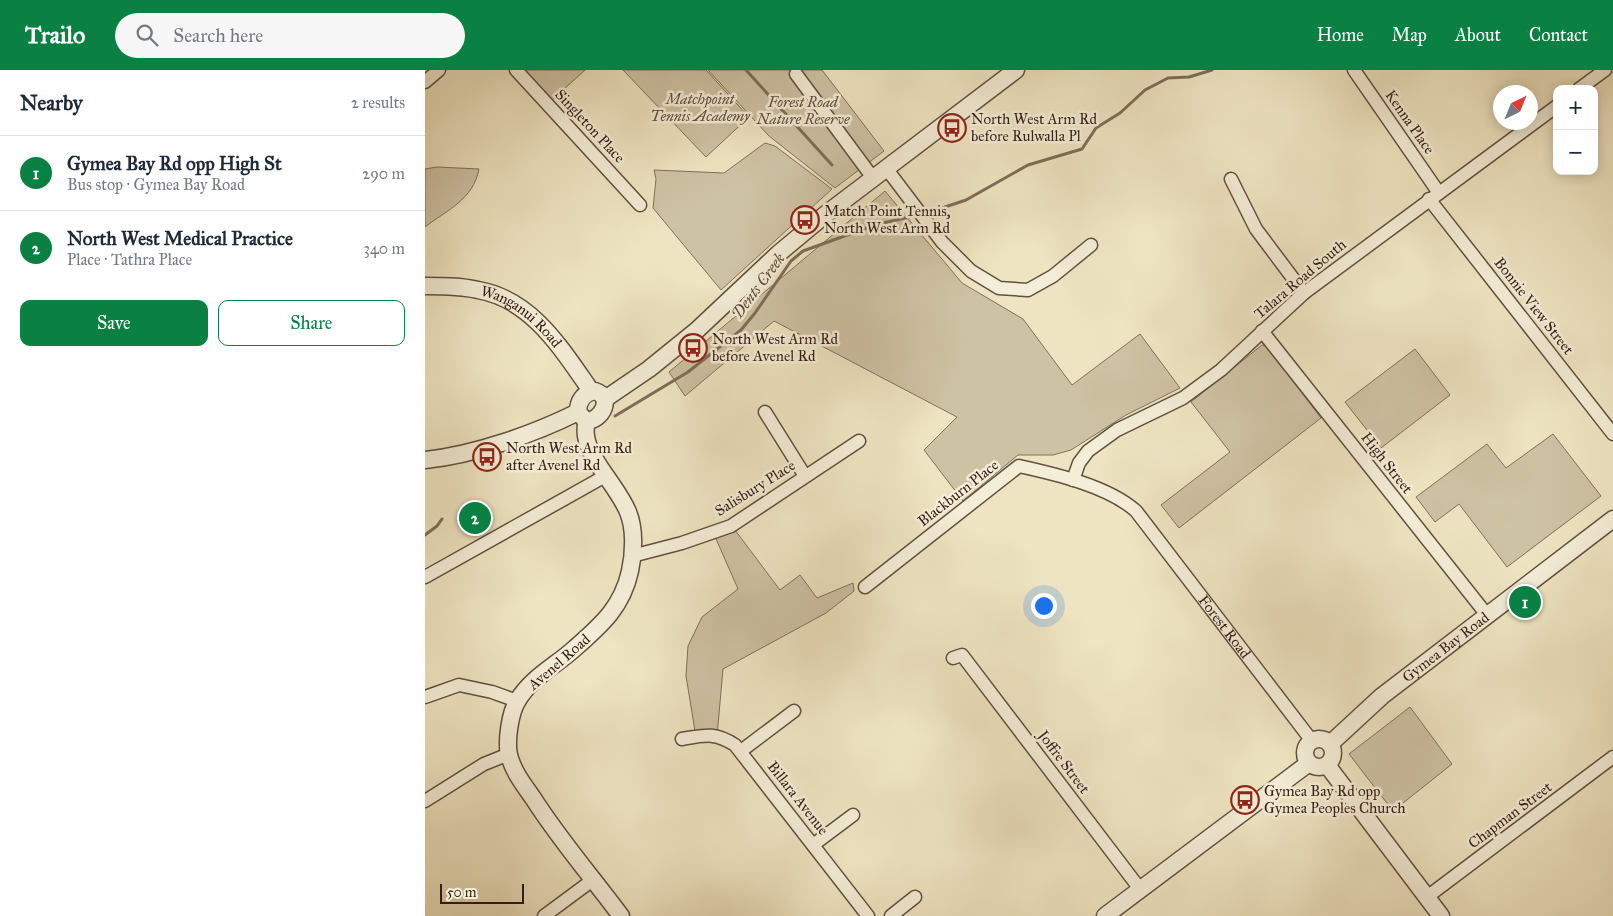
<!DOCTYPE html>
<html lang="en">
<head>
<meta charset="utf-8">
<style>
  :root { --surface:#fff; --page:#f6f6f7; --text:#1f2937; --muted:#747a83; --line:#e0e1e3; --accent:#0b8043 }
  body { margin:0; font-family:"IM FELL Great Primer",serif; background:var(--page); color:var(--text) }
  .controls { position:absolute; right:15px; top:15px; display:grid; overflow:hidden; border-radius:10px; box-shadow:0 2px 12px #0003 }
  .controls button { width:45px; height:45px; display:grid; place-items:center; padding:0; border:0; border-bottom:1px solid var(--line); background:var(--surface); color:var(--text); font:25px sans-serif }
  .compass { position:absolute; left:1068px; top:15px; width:45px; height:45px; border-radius:50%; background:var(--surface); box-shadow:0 2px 12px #0003; rotate:43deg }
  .scale { position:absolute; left:15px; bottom:12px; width:84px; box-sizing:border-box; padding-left:5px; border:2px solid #341e15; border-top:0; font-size:14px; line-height:18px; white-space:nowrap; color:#341e15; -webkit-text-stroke:4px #f4edd7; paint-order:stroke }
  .you { position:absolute; left:618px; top:535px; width:18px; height:18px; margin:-12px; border:4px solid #fff; border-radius:50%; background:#1a73e8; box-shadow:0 0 0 8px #1a73e833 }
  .badge { display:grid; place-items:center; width:32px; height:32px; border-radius:50%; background:var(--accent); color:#fff; font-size:16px; font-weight:700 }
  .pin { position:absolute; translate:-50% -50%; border:2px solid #fff; box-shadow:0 1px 5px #0006 }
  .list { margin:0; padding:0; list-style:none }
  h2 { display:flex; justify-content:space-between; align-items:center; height:65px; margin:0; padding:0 20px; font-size:21px }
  h2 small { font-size:16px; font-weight:400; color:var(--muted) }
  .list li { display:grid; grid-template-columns:32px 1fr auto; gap:15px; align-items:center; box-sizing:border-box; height:75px; padding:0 20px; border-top:1px solid var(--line) }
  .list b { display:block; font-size:19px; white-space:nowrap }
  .list p { margin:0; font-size:16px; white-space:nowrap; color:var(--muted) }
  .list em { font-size:16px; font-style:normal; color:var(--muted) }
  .actions { display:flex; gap:10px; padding:15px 20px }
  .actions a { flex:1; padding:11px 0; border:1px solid var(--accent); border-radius:10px; text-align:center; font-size:18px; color:var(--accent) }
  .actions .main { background:var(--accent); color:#fff }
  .icon { flex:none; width:28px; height:28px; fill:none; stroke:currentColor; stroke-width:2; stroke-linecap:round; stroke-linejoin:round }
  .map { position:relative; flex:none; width:1188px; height:846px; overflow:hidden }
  header { display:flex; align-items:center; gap:30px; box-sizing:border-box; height:70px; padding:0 25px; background:var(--accent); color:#fff }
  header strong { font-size:24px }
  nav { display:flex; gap:28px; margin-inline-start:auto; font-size:18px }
  .search { width:350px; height:45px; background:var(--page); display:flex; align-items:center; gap:12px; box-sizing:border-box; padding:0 18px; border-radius:28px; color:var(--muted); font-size:19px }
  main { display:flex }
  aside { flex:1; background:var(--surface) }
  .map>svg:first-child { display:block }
  .green { fill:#cec2a4; stroke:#81705c }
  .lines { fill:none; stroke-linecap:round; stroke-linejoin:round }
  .stream { stroke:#7e6d59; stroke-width:3 }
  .minor-casing { stroke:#625040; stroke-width:15 }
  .tertiary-casing { stroke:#625040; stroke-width:19 }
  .minor { stroke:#f4edd7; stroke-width:12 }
  .tertiary { stroke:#f4edd7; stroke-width:16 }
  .labels { text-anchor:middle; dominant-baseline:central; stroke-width:5; stroke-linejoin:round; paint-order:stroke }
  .park-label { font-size:15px; font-style:italic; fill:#624f40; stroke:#f4edd7 }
  .poi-label { font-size:15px; fill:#341e15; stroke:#f4edd7; text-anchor:start }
  .street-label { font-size:15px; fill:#341e15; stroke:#f4edd7 }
  .water-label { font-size:16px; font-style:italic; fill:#5f4c3d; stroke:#f4edd7 }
</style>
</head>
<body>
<header>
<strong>Trailo</strong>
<div class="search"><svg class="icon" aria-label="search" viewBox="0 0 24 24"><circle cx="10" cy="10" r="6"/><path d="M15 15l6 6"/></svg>Search here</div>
<nav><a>Home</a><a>Map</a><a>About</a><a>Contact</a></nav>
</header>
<main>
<aside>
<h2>Nearby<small>2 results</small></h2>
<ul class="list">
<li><span class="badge">1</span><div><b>Gymea Bay Rd opp High St</b><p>Bus stop · Gymea Bay Road</p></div><em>290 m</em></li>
<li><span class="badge">2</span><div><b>North West Medical Practice</b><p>Place · Tathra Place</p></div><em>340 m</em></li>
</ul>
<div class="actions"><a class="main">Save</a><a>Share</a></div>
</aside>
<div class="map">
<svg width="1188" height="846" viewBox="0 0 1188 846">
  <rect width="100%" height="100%" fill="#eee4c1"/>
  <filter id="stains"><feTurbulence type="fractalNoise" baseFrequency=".004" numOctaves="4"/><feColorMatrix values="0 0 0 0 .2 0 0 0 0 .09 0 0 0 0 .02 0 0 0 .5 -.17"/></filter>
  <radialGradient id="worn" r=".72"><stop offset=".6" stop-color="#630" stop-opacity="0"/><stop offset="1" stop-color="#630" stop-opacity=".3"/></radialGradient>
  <path class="green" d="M98,0H160L127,30Z
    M198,0H281L324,47L281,87Z
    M283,0H397L459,81L410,118L344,66Z
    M340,73L350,76L407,119L296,220L228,138L231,109L229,100L299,103Z
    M12,97L54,99C48,130 22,140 0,157V99Z
    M460,121L537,213L598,249L647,315L715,264L755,318L701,345L646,380L628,385H593L538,431L499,380L532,347L349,251L260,326L244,302Z
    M837,275L841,276L896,348L754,458L736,435L805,382L766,332Z
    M990,279L1025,325L956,378L920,332Z
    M1128,364L1176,426L1082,497L1034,434L1010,452L991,427L1062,374L1081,398Z
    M307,456L355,520L375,505L392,528L428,513L429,521L401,543L298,599L292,666L271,667L261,606L263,576L277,547L313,519L288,462Z
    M985,637L1027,694L968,741L924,684Z"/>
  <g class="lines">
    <path class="stream" d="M321,0L407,95
      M508,141L541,130L603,95L657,79L671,58L695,43L720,20L743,8L764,7L787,0
      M190,346L263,302L316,260L330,243L366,191L378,181L450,155L484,147
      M0,465L12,456L17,449"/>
    <defs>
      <g id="minor">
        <path d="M91,0L215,135"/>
        <path d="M929,0L1014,123"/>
        <path d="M371,4L448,108"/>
        <path d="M0,12L14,0"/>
        <path d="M1154,19L1180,0"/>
        <path d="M461,98L517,172L546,201L574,218L603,220L628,206L666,175"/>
        <path d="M806,109L831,159L879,223"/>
        <path d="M1004,129L1188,364"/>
        <path d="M837,261L1062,545"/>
        <path d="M340,342L380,406"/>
        <path d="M648,410L654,393L663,381L692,360L758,328L796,300L879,223L1132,36"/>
        <path d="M207,486L257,473L306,456L434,371"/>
        <path d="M0,507L182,405"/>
        <path id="s1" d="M440,517L594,396C630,404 683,416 711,441L887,671"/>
        <path d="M528,588L537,585L715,819"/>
        <path d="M0,627L34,615L67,622L92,631"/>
        <path d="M257,669C280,665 290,662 310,675L443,846"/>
        <path d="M316,681L369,641"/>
        <path d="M0,731L59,694L84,684"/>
        <path d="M388,775L428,745"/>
        <path d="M1002,827L1188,687"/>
        <path d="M119,846L169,809"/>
        <path d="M466,846L490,827"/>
      </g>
      <g id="tertiary">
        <path id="s2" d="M0,216C18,216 36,216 53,220C105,229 134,275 162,315L165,322"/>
        <path d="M170,321C189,327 177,351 161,351L153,342C153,331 158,323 170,321Z"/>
        <path d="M180,329L224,299L271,261L353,184L401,144L591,0"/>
        <path d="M161,351C161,356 160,361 161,366C164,390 193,417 203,442C210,459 209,483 205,501C197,538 175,556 149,579C130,596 106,608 93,630C85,642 81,671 84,685C88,701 98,714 108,728C134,769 167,807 196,846"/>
        <path d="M0,390C49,385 109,364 153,342"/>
        <circle cx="894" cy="683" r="14"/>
        <path id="s3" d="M905,674L957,626L1188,449"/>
        <path d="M902,695L1016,846"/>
        <path d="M680,846L884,693"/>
      </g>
    </defs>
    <use href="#minor" class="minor-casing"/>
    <use href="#tertiary" class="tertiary-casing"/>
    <use href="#minor" class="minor"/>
    <use href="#tertiary" class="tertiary"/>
  </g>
  <defs>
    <symbol id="bus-ring" viewBox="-11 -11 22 22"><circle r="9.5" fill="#f4edd7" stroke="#8f2418" stroke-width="1.5"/><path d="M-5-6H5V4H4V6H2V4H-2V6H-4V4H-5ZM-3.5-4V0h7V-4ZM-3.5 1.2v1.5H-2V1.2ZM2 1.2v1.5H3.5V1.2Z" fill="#8f2418"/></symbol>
  </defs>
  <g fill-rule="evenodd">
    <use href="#bus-ring" x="511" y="42" width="32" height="32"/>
    <use href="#bus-ring" x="364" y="134" width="32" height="32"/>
    <use href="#bus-ring" x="252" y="262" width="32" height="32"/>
    <use href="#bus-ring" x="46" y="371" width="32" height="32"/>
    <use href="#bus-ring" x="804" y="714" width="32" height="32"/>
  </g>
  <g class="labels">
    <g class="park-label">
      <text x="275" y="29">Matchpoint<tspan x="275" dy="17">Tennis Academy</tspan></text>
      <text x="378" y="32">Forest Road<tspan x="378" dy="17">Nature Reserve</tspan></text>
    </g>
    <g class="poi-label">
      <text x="546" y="49">North West Arm Rd<tspan x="546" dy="17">before Rulwalla Pl</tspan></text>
      <text x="399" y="141">Match Point Tennis,<tspan x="399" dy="17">North West Arm Rd</tspan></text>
      <text x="287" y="269">North West Arm Rd<tspan x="287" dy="17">before Avenel Rd</tspan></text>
      <text x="81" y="378">North West Arm Rd<tspan x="81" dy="17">after Avenel Rd</tspan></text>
      <text x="839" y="721">Gymea Bay Rd opp<tspan x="839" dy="17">Gymea Peoples Church</tspan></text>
    </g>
    <g class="street-label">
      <text transform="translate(985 52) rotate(55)">Kenna Place</text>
      <text transform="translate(165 56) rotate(47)">Singleton Place</text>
      <text transform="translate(875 209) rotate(-40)">Talara Road South</text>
      <text transform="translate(1109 236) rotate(52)">Bonnie View Street</text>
      <text stroke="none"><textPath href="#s2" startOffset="105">Wanganui Road</textPath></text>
      <text transform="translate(962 393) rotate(52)">High Street</text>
      <text transform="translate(330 418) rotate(-32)">Salisbury Place</text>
      <text transform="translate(533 423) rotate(-38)">Blackburn Place</text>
      <text stroke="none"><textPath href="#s1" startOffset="468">Forest Road</textPath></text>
      <text stroke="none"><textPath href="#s3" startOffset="151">Gymea Bay Road</textPath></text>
      <text transform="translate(134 592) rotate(-41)">Avenel Road</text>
      <text transform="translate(639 692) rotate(53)">Joffre Street</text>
      <text transform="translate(373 728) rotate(52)">Billara Avenue</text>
      <text transform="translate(1085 745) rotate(-37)">Chapman Street</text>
    </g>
    <g class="water-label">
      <text transform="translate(333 216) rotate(-53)">Dents Creek</text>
    </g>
  </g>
  <rect width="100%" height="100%" filter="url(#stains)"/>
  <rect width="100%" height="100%" fill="url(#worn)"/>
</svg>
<div class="controls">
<button>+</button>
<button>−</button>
</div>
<svg class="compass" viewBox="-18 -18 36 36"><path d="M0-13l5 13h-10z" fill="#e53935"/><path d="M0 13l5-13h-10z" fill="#747a83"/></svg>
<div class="scale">50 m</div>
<div class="you"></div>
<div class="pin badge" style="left:1100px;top:532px">1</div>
<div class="pin badge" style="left:50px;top:448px">2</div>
</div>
</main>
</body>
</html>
